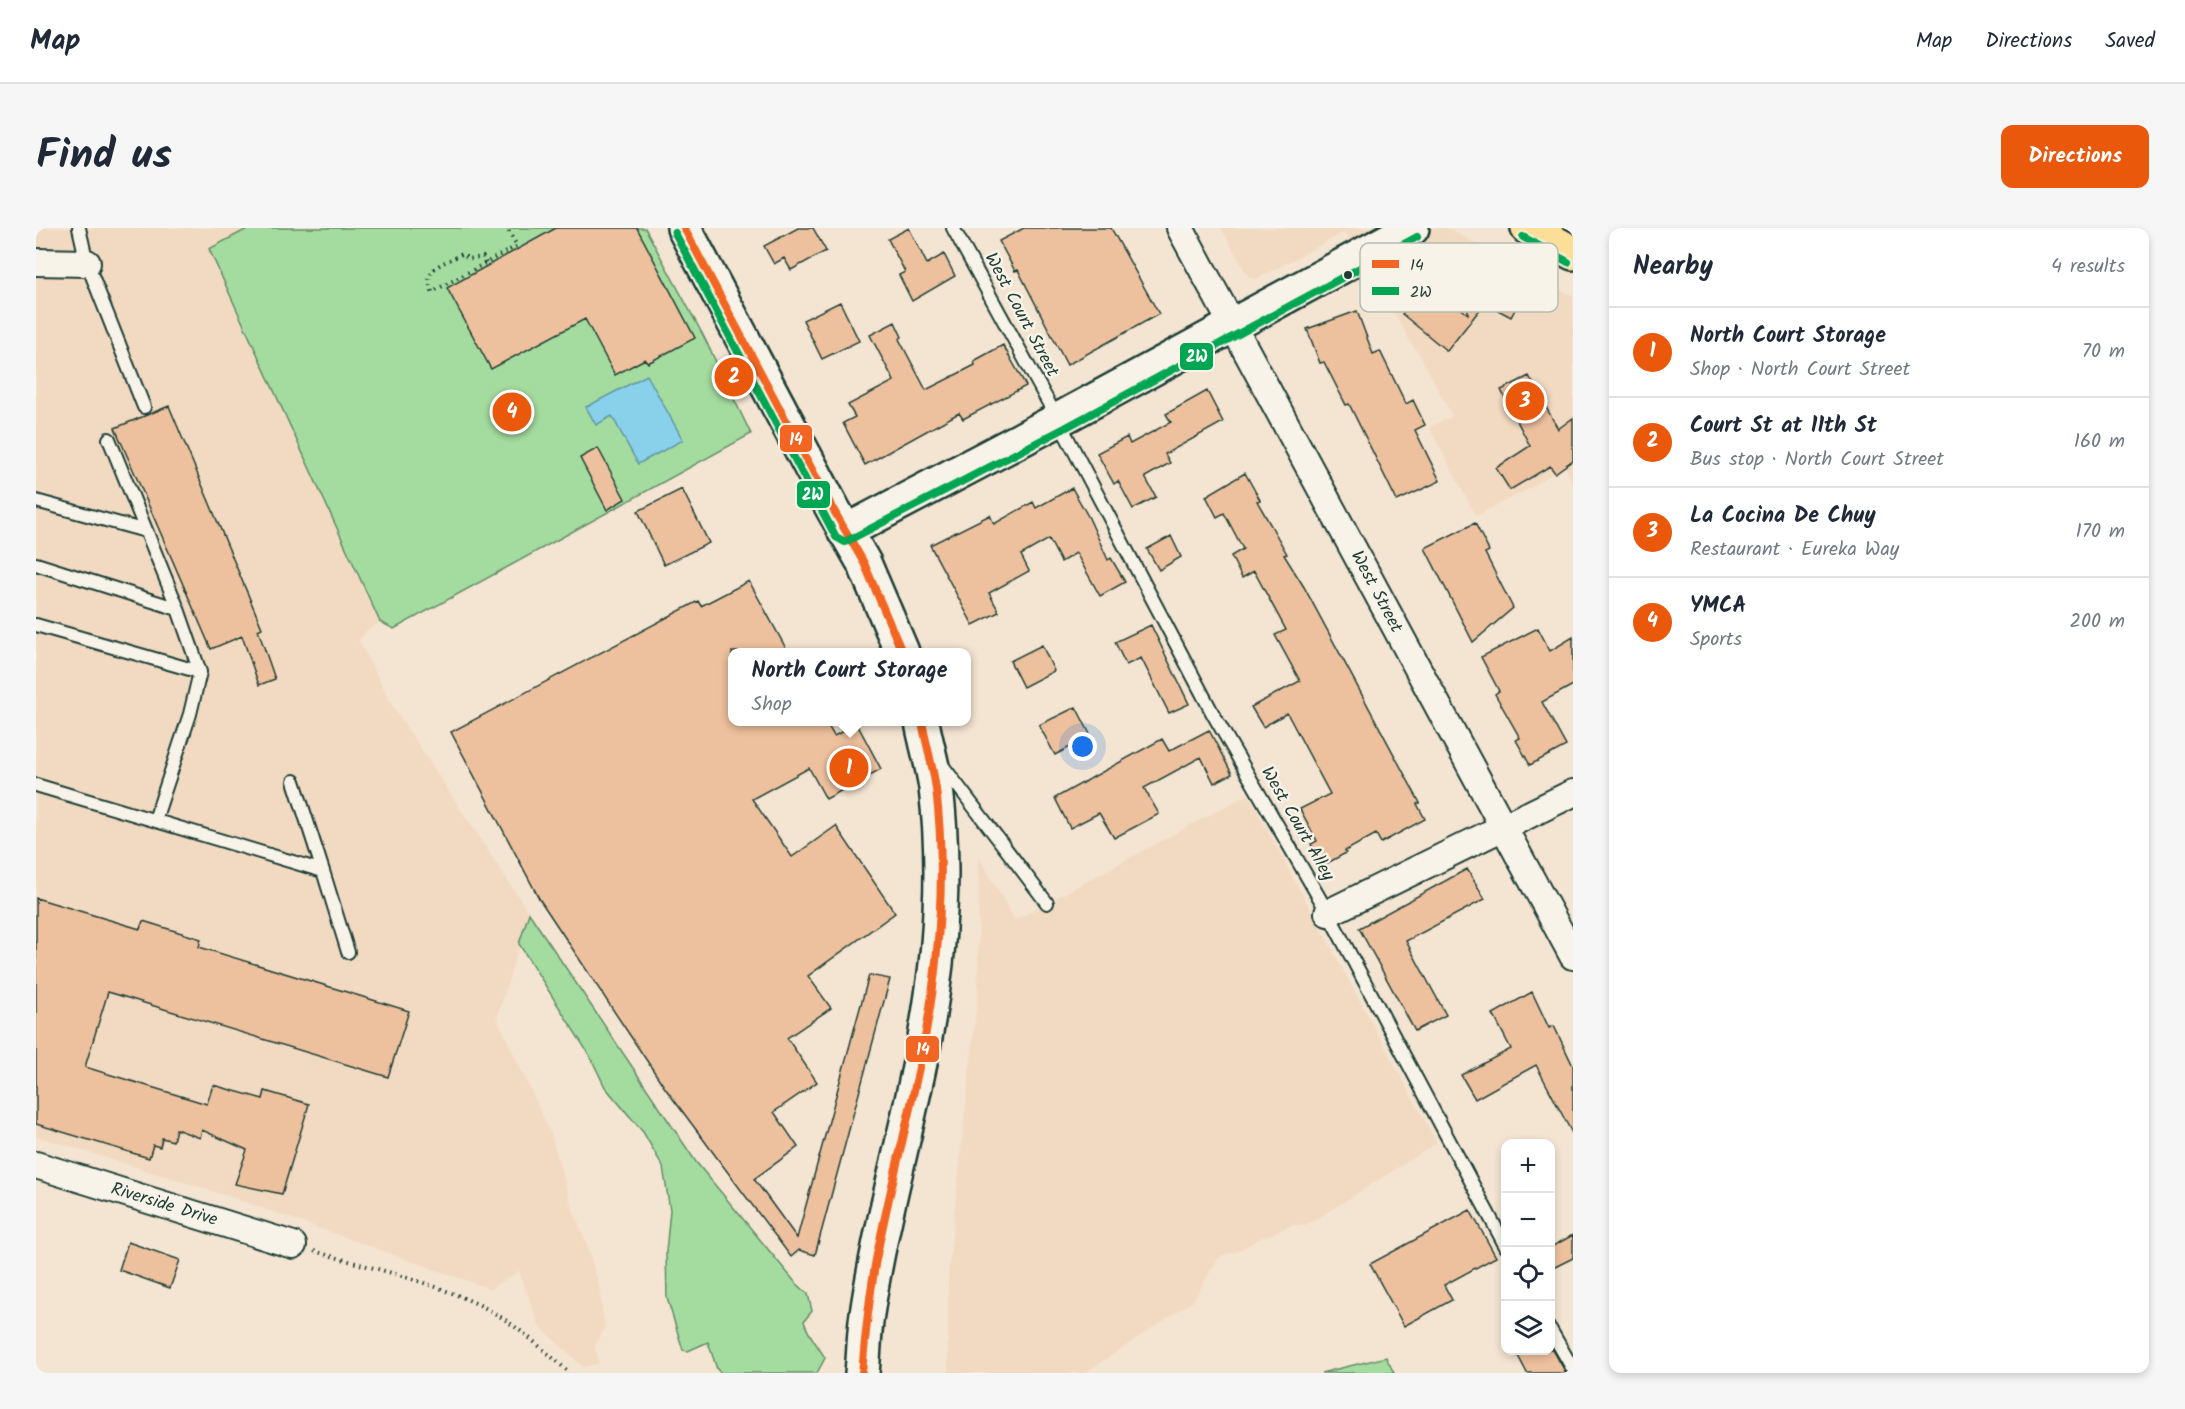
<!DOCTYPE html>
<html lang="en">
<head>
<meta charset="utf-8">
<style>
  :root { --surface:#fff; --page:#f6f6f7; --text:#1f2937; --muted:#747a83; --line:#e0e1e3; --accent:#ea580c }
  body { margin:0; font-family:Kalam,sans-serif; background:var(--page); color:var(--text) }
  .controls { position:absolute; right:18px; bottom:18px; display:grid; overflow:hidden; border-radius:12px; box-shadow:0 3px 9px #0003 }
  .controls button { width:54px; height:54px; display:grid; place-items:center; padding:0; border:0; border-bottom:2px solid var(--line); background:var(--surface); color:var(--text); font:30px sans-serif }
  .you { position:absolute; left:1047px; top:519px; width:21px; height:21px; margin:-15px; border:4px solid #fff; border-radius:50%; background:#1a73e8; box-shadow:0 0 0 9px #1a73e833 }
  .badge { display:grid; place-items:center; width:39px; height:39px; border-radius:50%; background:var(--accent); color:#fff; font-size:20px; font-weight:700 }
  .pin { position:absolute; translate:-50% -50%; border:3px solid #fff; box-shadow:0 2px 6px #0006 }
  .popup { position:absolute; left:692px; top:420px; width:243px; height:78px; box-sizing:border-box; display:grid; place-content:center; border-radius:12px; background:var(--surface); filter:drop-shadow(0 2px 4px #0005); font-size:20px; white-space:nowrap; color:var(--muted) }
  .popup b { font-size:22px; color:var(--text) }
  .popup::after { content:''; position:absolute; left:50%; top:100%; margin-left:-12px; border:12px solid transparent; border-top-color:var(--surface) }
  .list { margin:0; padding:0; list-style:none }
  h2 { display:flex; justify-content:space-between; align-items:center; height:78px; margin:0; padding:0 24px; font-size:26px }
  h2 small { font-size:20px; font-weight:400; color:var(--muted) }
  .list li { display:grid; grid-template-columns:39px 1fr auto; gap:18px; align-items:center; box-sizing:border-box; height:90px; padding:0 24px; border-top:2px solid var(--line) }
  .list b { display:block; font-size:22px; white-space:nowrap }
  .list p { margin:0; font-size:20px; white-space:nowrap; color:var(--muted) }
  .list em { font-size:20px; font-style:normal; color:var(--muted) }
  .icon { flex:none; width:33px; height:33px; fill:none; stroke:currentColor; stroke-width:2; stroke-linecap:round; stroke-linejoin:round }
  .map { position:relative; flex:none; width:1537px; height:1145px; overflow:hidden; border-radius:12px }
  header { display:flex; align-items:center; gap:36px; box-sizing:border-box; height:84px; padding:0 30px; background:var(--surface); border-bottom:2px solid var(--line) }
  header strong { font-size:28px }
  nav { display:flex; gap:33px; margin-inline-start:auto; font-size:21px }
  .intro { display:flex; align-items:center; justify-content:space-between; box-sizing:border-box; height:144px; padding:0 36px }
  h1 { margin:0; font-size:42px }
  .button { padding:15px 27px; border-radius:12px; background:var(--accent); color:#fff; font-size:21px; font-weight:700 }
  main { display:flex; gap:36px; padding:0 36px }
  aside { flex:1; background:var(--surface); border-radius:12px; box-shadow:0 3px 9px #0003 }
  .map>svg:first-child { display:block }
  .built { fill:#f2dac2 }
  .green { fill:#a4db9e; stroke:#628c69; stroke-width:1.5 }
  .water { fill:#89d0eb; stroke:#5f95a2; stroke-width:1.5 }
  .building { fill:#eec19e; stroke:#1f3d34; stroke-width:1.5 }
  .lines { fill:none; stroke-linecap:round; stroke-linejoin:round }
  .lane-casing { stroke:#1f3d34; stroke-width:16 }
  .street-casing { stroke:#1f3d34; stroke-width:30 }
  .secondary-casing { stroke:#1f3d34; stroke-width:38 }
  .highway-casing { stroke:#1f3d34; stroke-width:38 }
  .path { stroke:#1f3d34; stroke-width:4; stroke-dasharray:1.5 4.5; stroke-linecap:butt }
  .lane { stroke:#f7f3e8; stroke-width:12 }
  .street { stroke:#f7f3e8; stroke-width:26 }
  .secondary { stroke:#f7f3e8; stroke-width:33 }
  .highway { stroke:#fdde96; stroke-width:33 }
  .bus-1-casing { stroke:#f7f3e8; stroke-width:12 }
  .bus-2-casing { stroke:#f7f3e8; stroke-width:12 }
  .bus-1 { stroke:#f26522; stroke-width:8 }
  .bus-2 { stroke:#00a651; stroke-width:8 }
  .bus-dot { fill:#1f3d34; stroke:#f7f3e8; stroke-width:2 }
  .labels { text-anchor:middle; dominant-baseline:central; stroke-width:5; stroke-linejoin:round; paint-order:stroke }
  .street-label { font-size:18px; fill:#1f3d34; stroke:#f7f3e8 }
  .key { fill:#f7f3e8; stroke:#b6bcb2; stroke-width:1.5 }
  .key-label { font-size:16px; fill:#1f3d34 }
  .line-badge { stroke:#f7f3e8; stroke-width:2 }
  .badge-label { font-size:16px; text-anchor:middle; font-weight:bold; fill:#fff }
</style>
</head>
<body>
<header>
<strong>Map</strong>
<nav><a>Map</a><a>Directions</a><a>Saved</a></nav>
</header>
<div class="intro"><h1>Find us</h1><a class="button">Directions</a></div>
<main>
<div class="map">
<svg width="1537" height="1145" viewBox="0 0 1537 1145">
  <rect width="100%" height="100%" fill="#f4e4d2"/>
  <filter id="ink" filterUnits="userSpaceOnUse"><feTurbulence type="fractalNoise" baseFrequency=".0167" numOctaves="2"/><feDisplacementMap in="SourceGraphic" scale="12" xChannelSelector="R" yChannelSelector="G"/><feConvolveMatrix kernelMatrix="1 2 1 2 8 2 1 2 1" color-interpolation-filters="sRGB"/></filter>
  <g filter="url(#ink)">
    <path class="built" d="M0,0H213L174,21L344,394L330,403L323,413L356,477L493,685L461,790L515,906L535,976L551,1017L563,1058L569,1100L559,1118L563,1136L547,1139L503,1098L483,1043L454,1061L192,968L0,908Z
      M1185,0H1411L1537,68V257L1529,237L1494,260L1440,288L1393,199L1416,188L1384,127L1376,117L1342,55L1309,4L1221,51H1217L1212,48Z
      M1212,566L1401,915L1279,992L1268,997H1256L1225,1010L1200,1024L1186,1027L1181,1032L1157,1073L1049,1145H912V1047L942,761L943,629L979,692Z"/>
    <path class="green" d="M213,0H609L667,107L715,206L358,401L344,394L173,21Z
      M493,685L660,934L759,1054L772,1066L776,1083L768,1093C771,1106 782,1117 789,1130L781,1145H685L681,1141L672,1114L652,1123L647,1122L631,1070L630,1024L634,982L627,939L607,904L569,859L554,828L483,716Z
      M1350,1129L1358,1145H1285Z"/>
    <path class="water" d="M611,147L647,212L602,236L576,188L560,197L550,179Z"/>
    <path class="building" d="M520,0H601L659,110L612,135L609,131L579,147L549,91L455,141L411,60Z
      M762,0H777L790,23L755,42L748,30L738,36L728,18Z
      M873,0L891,36L908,26L919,48L876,73L863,47L869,44L852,11Z
      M988,0H1075L1123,86L1031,137L982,42L979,43L963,13Z
      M1439,31L1483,55V74L1475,89L1449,75L1411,123L1366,86L1391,54L1432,86L1431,47Z
      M804,74L823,113L786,131L767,92Z
      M1321,83L1337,126L1344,123L1370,176L1377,172L1389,197L1379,202L1404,253L1361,273L1313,176L1310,177L1288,134L1284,135L1271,101Z
      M859,94L866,109L863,111L890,162L939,137L938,133L967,117L990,158L927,191L923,185L829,237L807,195L819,189L812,177L858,153L834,107Z
      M1493,148L1522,201L1537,190V232L1519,245L1514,238L1474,262L1460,240L1494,218L1465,162Z
      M1171,163L1187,194L1129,226L1134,235L1109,249L1120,269L1097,281L1082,253L1078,256L1061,225L1091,209L1094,216L1135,194L1130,186Z
      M133,178L226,400L222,402L239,451L223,457L206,408L175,421L79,200Z
      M562,220L589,271L571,282L544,230Z
      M1209,245L1224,272L1221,273L1251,326L1248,327L1268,359L1384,575L1381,576L1389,591L1345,615L1340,606L1309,623L1310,625L1286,638L1275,616L1281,613L1264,581L1294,566L1251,485L1227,499L1215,479L1264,453L1239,407L1250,402L1218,343L1206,350L1195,328L1207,321L1188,285L1181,289L1170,268Z
      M1036,260L1053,290L1072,332L1075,330L1089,354L1064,368L1040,325L1025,334L1013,311L985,327L993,343L953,365L963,384L937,397L894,317L954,287L958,296L997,274L1000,280Z
      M646,261L673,315L628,337L602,283Z
      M1439,295L1453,323L1449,325L1477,380L1437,414L1389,320Z
      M1135,308L1145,329L1123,342L1111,321Z
      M713,353L752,424H696V494H790L798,508L821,496L845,541L790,571L773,540L716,571L756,629L800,598L859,685L772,748L795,780L751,810L781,854L738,884L762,919L718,951L761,1010L833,747L854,751L779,1027L763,1022L755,1029L629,860L504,672L415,504L662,373L665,378Z
      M1115,397L1153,476L1133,485L1105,430L1090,437L1079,414Z
      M1502,400L1514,423L1537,409V457L1506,474L1530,518L1494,537L1480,512L1484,510L1459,466L1463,463L1445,429Z
      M1006,417L1018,443L987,459L974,433Z
      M1040,479L1055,508L1019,527L1003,497Z
      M1173,502L1196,546L1178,555L1165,529L1108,560L1123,586L1078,610L1063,585L1034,600L1019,570L1126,511L1133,523Z
      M1431,641L1449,671L1370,713L1410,787L1379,803L1323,700Z
      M0,670L104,701L107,693L165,711L163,719L373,783L352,849L72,764L49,839L171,876L177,857L227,871L229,863L273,876L246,966L199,956L211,922L166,902L164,910L140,901L137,913L126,910L124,919L117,917L113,930L0,896Z
      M1496,764L1513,800L1518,798L1537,838V907L1500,837L1439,871L1425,847L1475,821L1457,786Z
      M1434,982L1460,1029L1408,1057L1416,1072L1368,1098L1334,1036Z
      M1537,1007V1030L1515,1041V1019Z
      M92,1014L144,1032L134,1060L83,1042Z
      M1479,1122H1517L1530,1145H1491Z"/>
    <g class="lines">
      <defs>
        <path id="lane" d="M43,0L51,35L108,179
          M917,0L1022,192L1177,486L1292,685L1470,1019
          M0,273L110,303
          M0,336L142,381
          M0,397L164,444L142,381L73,211
          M906,537L1011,675
          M258,553L287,643
          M0,557L287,643L312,724
          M119,592L154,486L164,444
          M1514,1101L1537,1141"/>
        <path id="street" d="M1144,0L1537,728
          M0,34L51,35
          M1292,685L1537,565
          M0,937L257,1017"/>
        <path id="secondary" d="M648,0L797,281L828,335L866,424
          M809,304L1022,192L1376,0
          M826,1145C828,1125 828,1105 831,1086C851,951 899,820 904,683C906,643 905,601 900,560C897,538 890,516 886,494"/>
        <path id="highway" d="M1492,0L1537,25"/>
      </defs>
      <use href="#lane" class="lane-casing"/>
      <use href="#street" class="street-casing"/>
      <use href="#secondary" class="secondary-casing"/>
      <use href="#highway" class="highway-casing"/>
      <path class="path" d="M450,35L447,29L433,31L426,26C407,36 386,39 396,64L481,18L471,0
        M278,1023C331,1039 387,1051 437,1074C474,1090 504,1119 534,1145"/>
      <use href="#lane" class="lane"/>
      <use href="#street" class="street"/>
      <use href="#secondary" class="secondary"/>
      <use href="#highway" class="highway"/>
      <defs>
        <path id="bus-1" d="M648,0L797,281L828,335L866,424
          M826,1145C829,1108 833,1073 839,1037C858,935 890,836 900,733C906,676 907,618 900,561C897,538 890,516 886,494"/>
        <path id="bus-2" d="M639,5L800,309L809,314L1027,201L1381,9
          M1487,9L1532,34"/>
      </defs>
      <use href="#bus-1" class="bus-1-casing"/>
      <use href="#bus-2" class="bus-2-casing"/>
      <use href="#bus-1" class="bus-1"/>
      <use href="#bus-2" class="bus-2"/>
    </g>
  </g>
  <circle class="bus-dot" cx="1312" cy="47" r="5"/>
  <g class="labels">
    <g class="street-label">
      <text transform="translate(985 87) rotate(62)">West Court Street</text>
      <text transform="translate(1340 364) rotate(62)">West Street</text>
      <text transform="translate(1261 596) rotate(60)">West Court Alley</text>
      <text transform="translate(128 977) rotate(17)">Riverside Drive</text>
    </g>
  </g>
  <rect x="1324" y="15" width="198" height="69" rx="9" class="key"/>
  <rect x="1336" y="32" width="27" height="8" fill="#f26522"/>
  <rect x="1336" y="59" width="27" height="8" fill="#00a651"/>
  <g class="key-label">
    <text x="1374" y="42">14</text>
    <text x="1374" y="69">2W</text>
  </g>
  <g class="line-badge">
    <rect x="1143" y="114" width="35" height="29" rx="6" fill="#00a651"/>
    <rect x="743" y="196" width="34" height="29" rx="6" fill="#f26522"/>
    <rect x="760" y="252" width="35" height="29" rx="6" fill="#00a651"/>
    <rect x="869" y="807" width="35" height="28" rx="6" fill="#f26522"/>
  </g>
  <g class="badge-label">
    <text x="1161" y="134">2W</text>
    <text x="760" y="217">14</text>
    <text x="777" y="272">2W</text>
    <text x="887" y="827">14</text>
  </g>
</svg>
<div class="controls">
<button>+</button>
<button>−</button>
<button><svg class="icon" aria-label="locate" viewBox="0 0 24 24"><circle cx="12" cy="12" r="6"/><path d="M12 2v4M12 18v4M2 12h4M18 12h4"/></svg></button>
<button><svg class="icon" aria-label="layers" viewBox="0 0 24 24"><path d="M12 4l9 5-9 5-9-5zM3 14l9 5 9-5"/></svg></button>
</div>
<div class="you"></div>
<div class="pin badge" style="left:813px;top:540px">1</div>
<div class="popup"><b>North Court Storage</b>Shop</div>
<div class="pin badge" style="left:698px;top:149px">2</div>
<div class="pin badge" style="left:1489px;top:173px">3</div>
<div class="pin badge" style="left:476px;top:184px">4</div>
</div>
<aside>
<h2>Nearby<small>4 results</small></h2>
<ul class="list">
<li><span class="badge">1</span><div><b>North Court Storage</b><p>Shop · North Court Street</p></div><em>70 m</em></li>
<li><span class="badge">2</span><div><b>Court St at 11th St</b><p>Bus stop · North Court Street</p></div><em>160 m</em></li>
<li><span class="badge">3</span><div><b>La Cocina De Chuy</b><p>Restaurant · Eureka Way</p></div><em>170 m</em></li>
<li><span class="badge">4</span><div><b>YMCA</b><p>Sports</p></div><em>200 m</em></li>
</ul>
</aside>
</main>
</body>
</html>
